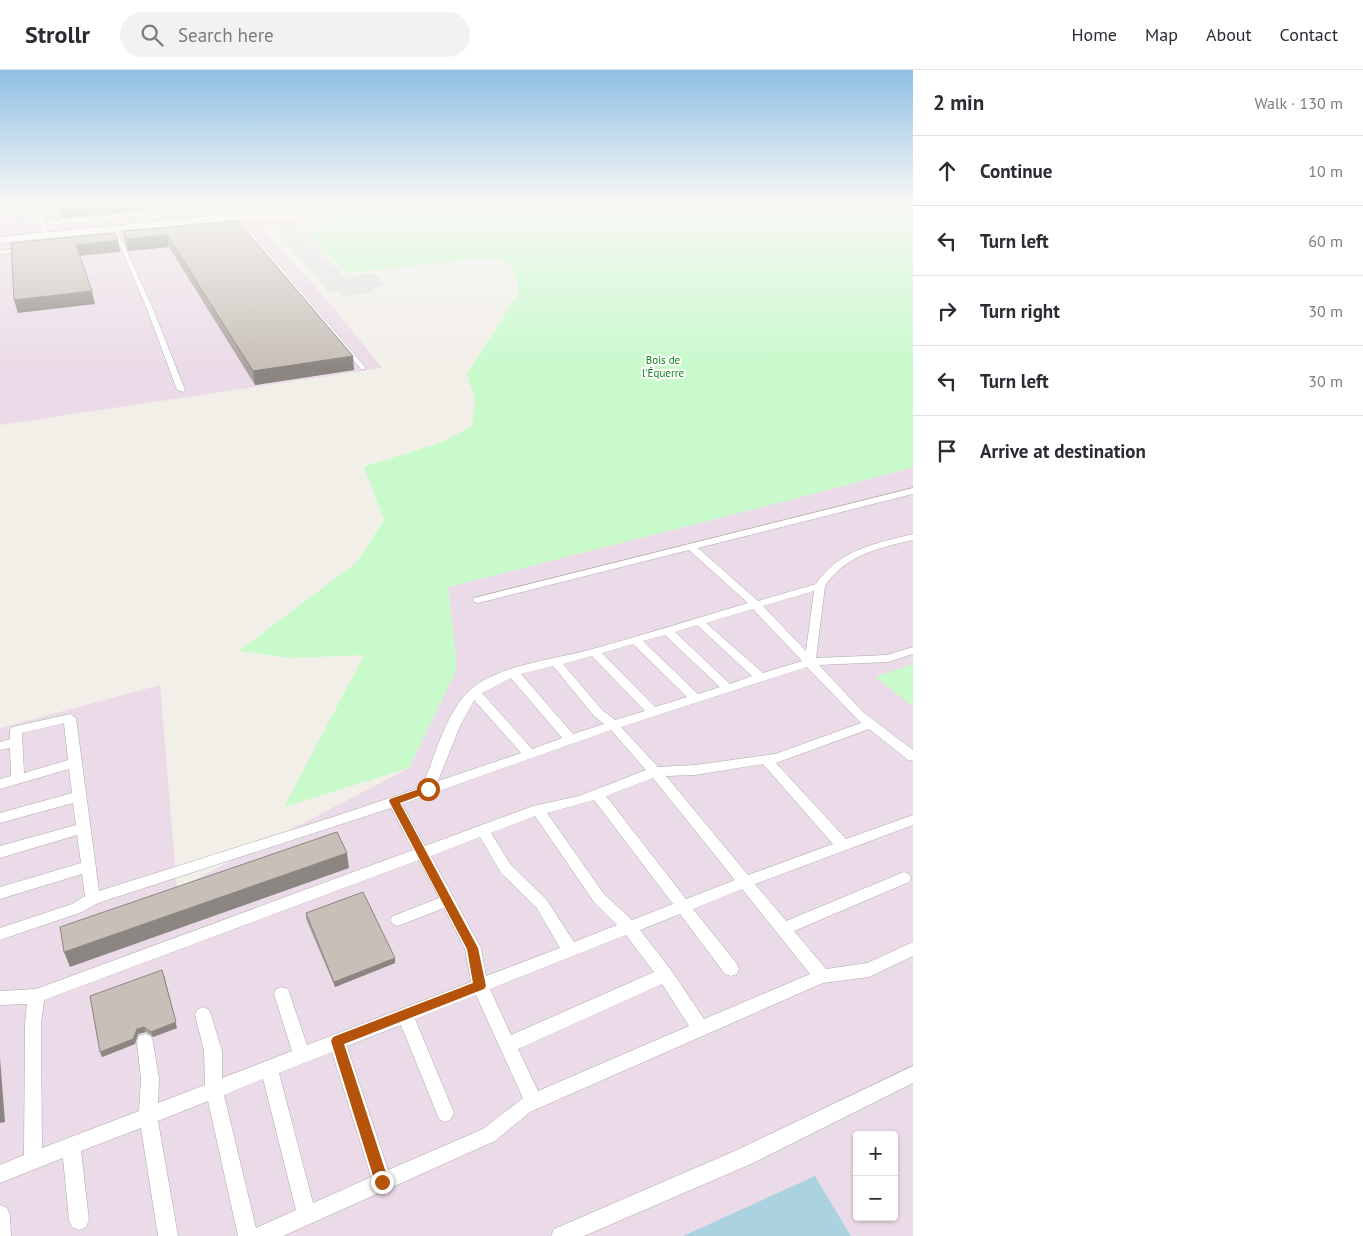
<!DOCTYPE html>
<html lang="en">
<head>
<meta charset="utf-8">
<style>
  :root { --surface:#fff; --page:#f2f2f3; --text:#2b2b33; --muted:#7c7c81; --line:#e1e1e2 }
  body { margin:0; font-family:"PT Sans",sans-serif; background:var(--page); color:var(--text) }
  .controls { position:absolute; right:15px; bottom:15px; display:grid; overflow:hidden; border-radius:5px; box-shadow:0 1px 4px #0004 }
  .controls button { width:45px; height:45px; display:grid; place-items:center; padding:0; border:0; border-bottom:1px solid var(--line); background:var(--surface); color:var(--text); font:25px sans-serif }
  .stop { position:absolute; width:15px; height:15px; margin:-11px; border:4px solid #b45309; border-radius:50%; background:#fff }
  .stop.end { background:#b45309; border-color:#fff; box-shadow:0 1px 5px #0008 }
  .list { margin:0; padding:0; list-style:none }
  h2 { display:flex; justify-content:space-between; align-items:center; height:65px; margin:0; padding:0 20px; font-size:21px }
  h2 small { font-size:16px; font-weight:400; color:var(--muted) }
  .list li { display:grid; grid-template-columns:32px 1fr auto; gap:15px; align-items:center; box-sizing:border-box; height:70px; padding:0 20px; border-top:1px solid var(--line) }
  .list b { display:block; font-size:19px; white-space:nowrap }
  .list em { font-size:16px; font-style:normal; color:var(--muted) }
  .icon { flex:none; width:28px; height:28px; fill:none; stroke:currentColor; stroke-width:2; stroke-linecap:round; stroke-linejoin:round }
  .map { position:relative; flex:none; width:913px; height:1166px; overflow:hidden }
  header { display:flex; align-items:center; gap:30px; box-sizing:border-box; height:70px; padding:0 25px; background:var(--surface); border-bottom:1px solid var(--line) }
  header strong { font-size:24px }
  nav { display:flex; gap:28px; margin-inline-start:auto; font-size:18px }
  .search { width:350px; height:45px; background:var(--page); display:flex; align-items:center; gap:12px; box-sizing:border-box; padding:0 18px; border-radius:28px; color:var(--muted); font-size:19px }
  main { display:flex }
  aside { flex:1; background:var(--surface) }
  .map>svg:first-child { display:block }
  .industrial { fill:#ebdbe8; fill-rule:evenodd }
  .park { fill:#c8facc }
  .parking { fill:#e2e2e2 }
  .water { fill:#aad3df }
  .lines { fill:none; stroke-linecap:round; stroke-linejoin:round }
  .stream { fill:#aad3df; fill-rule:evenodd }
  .service-casing { stroke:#a9a9a9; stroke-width:1 }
  .minor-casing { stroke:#a9a9a9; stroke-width:1 }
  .service { fill:#fff; fill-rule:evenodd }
  .minor { fill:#fff; fill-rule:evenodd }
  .wall { fill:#aba49e }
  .shaded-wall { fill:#8b8681 }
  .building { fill:#c7bfb8; stroke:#8b8681 }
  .route { fill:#b45309 }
  .labels { text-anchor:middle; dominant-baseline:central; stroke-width:4; stroke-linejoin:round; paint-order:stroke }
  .far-park-label { font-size:11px; fill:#0c8416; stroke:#fff }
</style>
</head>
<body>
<header>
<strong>Strollr</strong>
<div class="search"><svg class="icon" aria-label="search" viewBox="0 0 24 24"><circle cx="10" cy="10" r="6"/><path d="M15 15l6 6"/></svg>Search here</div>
<nav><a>Home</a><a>Map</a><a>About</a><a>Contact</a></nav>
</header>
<main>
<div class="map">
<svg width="913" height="1166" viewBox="0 0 913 1166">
  <rect width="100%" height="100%" fill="#f2efe9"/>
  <path class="industrial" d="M0,135H389L342,140L309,148L299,153L260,157L329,232L382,298L0,355Z
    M913,397V594L876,607L913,636V1166H851L815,1107L683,1166H0V658L160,615L177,819L409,698L457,598L448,517L809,425ZM857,1065H894V1147H857Z"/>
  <path class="park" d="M388,135H913V397L809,425L448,517L457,598L409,698L284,737L364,585L291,588L239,581L357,492L384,450L364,397L442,372L472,356L475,329L467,304L519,222C513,191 508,189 476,189L346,203L303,161L331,158L322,147L353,139Z
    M913,594V636L875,607Z"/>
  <path class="parking" d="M243,135H280L186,145L183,141Z
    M163,143L166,146L55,157L54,154Z
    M320,153L324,157L298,160L345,207L373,203L387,216L373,218L375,222L343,226L338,221L330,222L272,158Z"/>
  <path class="water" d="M815,1106L851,1166H683Z"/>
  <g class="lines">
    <path class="stream" d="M15,135H17L21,159L18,158Z
      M905,135L913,142V145L902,135Z"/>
    <defs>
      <path id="service" d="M35,135H39L45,152L219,135H238L46,155L48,165L45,167L42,165Z
        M328,135H367L340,138L333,137L295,147L293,146Z
        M112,157L116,158L153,239L185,320L184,322L177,320L147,239Z
        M241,157L248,159L365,297V299H361L244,161L229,159Z
        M28,179L26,182L0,184V180Z
        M913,418V424L698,478L758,531L816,514C840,479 874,474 913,464V470C879,478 845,485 825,516L816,588L887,585L913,577V584L888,592L819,595L863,642L913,680V691L908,690L869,659L776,693L846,769L913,745V755L755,814L786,851L899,804L904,802L909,804L911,808L909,812L794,861L826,899L867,893L913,872V886L869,907L823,913L530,1042L495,1071L283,1166H238L208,1031L158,1051L178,1166H158L141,1058L81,1081L89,1150L86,1157L79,1160L72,1157L69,1150L63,1088L0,1113V1095L24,1085L25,954L27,934L0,935V921L36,919L413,780L391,738L98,833L82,842L0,870V858L72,834L85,826L82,804L0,829V817L81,793L77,765L0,788V776L76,755L73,733L0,753V743L72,723L69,699L0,719V709L11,706L10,678L0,680V672L10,669V660L12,657L70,644L76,648L99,821L336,746L422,717C434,689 445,646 466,624C494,595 552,590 589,580C643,565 694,549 748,533L689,480L478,533L474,532L473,530L474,528ZM814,521L806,581L763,536ZM753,539L802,591L763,603L706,553ZM697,555L752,606L730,614L675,562ZM665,565L720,617L698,624L643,571ZM633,574L687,627L655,637L602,583ZM592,586L645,641L615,650L602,640L563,594ZM553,596L594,646L604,654L573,664L521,604ZM807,597L861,653L775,684L695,695L658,697L621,657ZM511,608L562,668L532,679L482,623ZM474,630L521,683L438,711L460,656ZM64,653L68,690L24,703L22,663ZM611,660L646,700L579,726L533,736L425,776L402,734ZM763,694L833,774L748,805L666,706L695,705ZM653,708L735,810L686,829L606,726ZM594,730L673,834L632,850L604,824L547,743ZM535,746L594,832L617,855L574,872L546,829L511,795L491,763ZM480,767L501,803L536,837L560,878L486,906L481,878L431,786ZM419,790L439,828L393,846L390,850L393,854L398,856L444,838L465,879L471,912L307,975L288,919L282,917L276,919L274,924L292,981L222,1008V981L211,945L209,940L203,937L197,940L195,945L204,981L205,1015L158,1033L159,1009L153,972L151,966L145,964L139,966L137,972L141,1009L139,1041L42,1078L41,954L44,930ZM742,819L810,904L704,949L671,900L640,860L680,844L725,904L731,906L737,904L739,899L737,894L693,839ZM626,865L654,902L511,965L490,919ZM662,914L689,956L538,1021L518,979ZM476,925L523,1028L483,1059L388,1100L347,976L401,955L439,1049L445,1052L451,1049L454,1043L415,949ZM332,982L371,1107L313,1133L279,1003ZM263,1009L296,1140L256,1158L224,1025Z
        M913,996V1013L751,1094L584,1166H551L554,1159L737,1080Z
        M0,1135L7,1138L10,1145L11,1166H0Z"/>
      <path id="minor" d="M243,143H295L300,146L295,149H243L0,173V167Z"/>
    </defs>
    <use href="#service" class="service-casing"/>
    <use href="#minor" class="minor-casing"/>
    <use href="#service" class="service"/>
    <use href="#minor" class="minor"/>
  </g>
  <path class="wall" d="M238,151L354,300L255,315L169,177L128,181L125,173L123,161Z
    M306,843L395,893L335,917L306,849Z
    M90,926L177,958L153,967L146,962L138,964L135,974L102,987Z"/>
  <path class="shaded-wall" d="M87,135H148L149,140L62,148L60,138Z
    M167,165L169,177L128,181L126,169Z
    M118,170L120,182L79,186L76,175Z
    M92,221L95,234L18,243L14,230Z
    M353,286L354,300L255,315L253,301Z
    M347,783L349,798L70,897L64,882Z
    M395,888V893L335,917L334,912Z
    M164,905L177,958L153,967L151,962Z
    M144,957L146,962L138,964L135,974L102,987L100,982L137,959Z
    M0,988L5,1052L0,1053Z"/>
  <path class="building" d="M65,135H87L60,138L59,136Z
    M238,151L353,286L253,301L167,165L126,169L123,161Z
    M115,163L118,170L76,175L92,221L14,230L11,173Z
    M337,762L347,783L64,882L60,857Z
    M363,822L395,888L334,912L306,843Z
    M162,900L176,952L151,962L144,957L137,959L133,969L100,982L90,926Z"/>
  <linearGradient id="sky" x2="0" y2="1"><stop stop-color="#8fc0e4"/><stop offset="0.45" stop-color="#f9f8f5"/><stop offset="1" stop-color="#f9f8f5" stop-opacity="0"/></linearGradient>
  <rect width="913" height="298" fill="url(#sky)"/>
  <path class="route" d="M428,716L433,719L432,721L400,733L478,878L486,916L484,919L344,974L389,1112L387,1117L382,1119L377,1117L375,1112L331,971L333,967L473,913L467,879L389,731L390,729Z"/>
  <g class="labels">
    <g class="far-park-label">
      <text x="663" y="290">Bois de<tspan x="663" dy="13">l'Équerre</tspan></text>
    </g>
  </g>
</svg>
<div class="controls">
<button>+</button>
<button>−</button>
</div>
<div class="stop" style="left:428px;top:719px"></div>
<div class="stop end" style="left:382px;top:1112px"></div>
</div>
<aside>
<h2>2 min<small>Walk · 130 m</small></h2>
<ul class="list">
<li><svg class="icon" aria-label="ahead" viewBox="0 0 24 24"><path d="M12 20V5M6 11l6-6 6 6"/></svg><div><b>Continue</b></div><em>10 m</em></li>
<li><svg class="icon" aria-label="left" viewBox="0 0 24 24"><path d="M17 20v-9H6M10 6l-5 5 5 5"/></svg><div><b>Turn left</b></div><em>60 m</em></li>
<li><svg class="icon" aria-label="right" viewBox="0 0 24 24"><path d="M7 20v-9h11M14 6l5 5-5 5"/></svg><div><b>Turn right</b></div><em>30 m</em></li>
<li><svg class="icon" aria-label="left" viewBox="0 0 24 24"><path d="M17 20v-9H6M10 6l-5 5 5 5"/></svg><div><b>Turn left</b></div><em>30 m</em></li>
<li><svg class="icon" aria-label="arrive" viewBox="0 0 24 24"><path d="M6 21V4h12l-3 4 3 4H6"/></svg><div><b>Arrive at destination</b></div></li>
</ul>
</aside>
</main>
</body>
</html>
